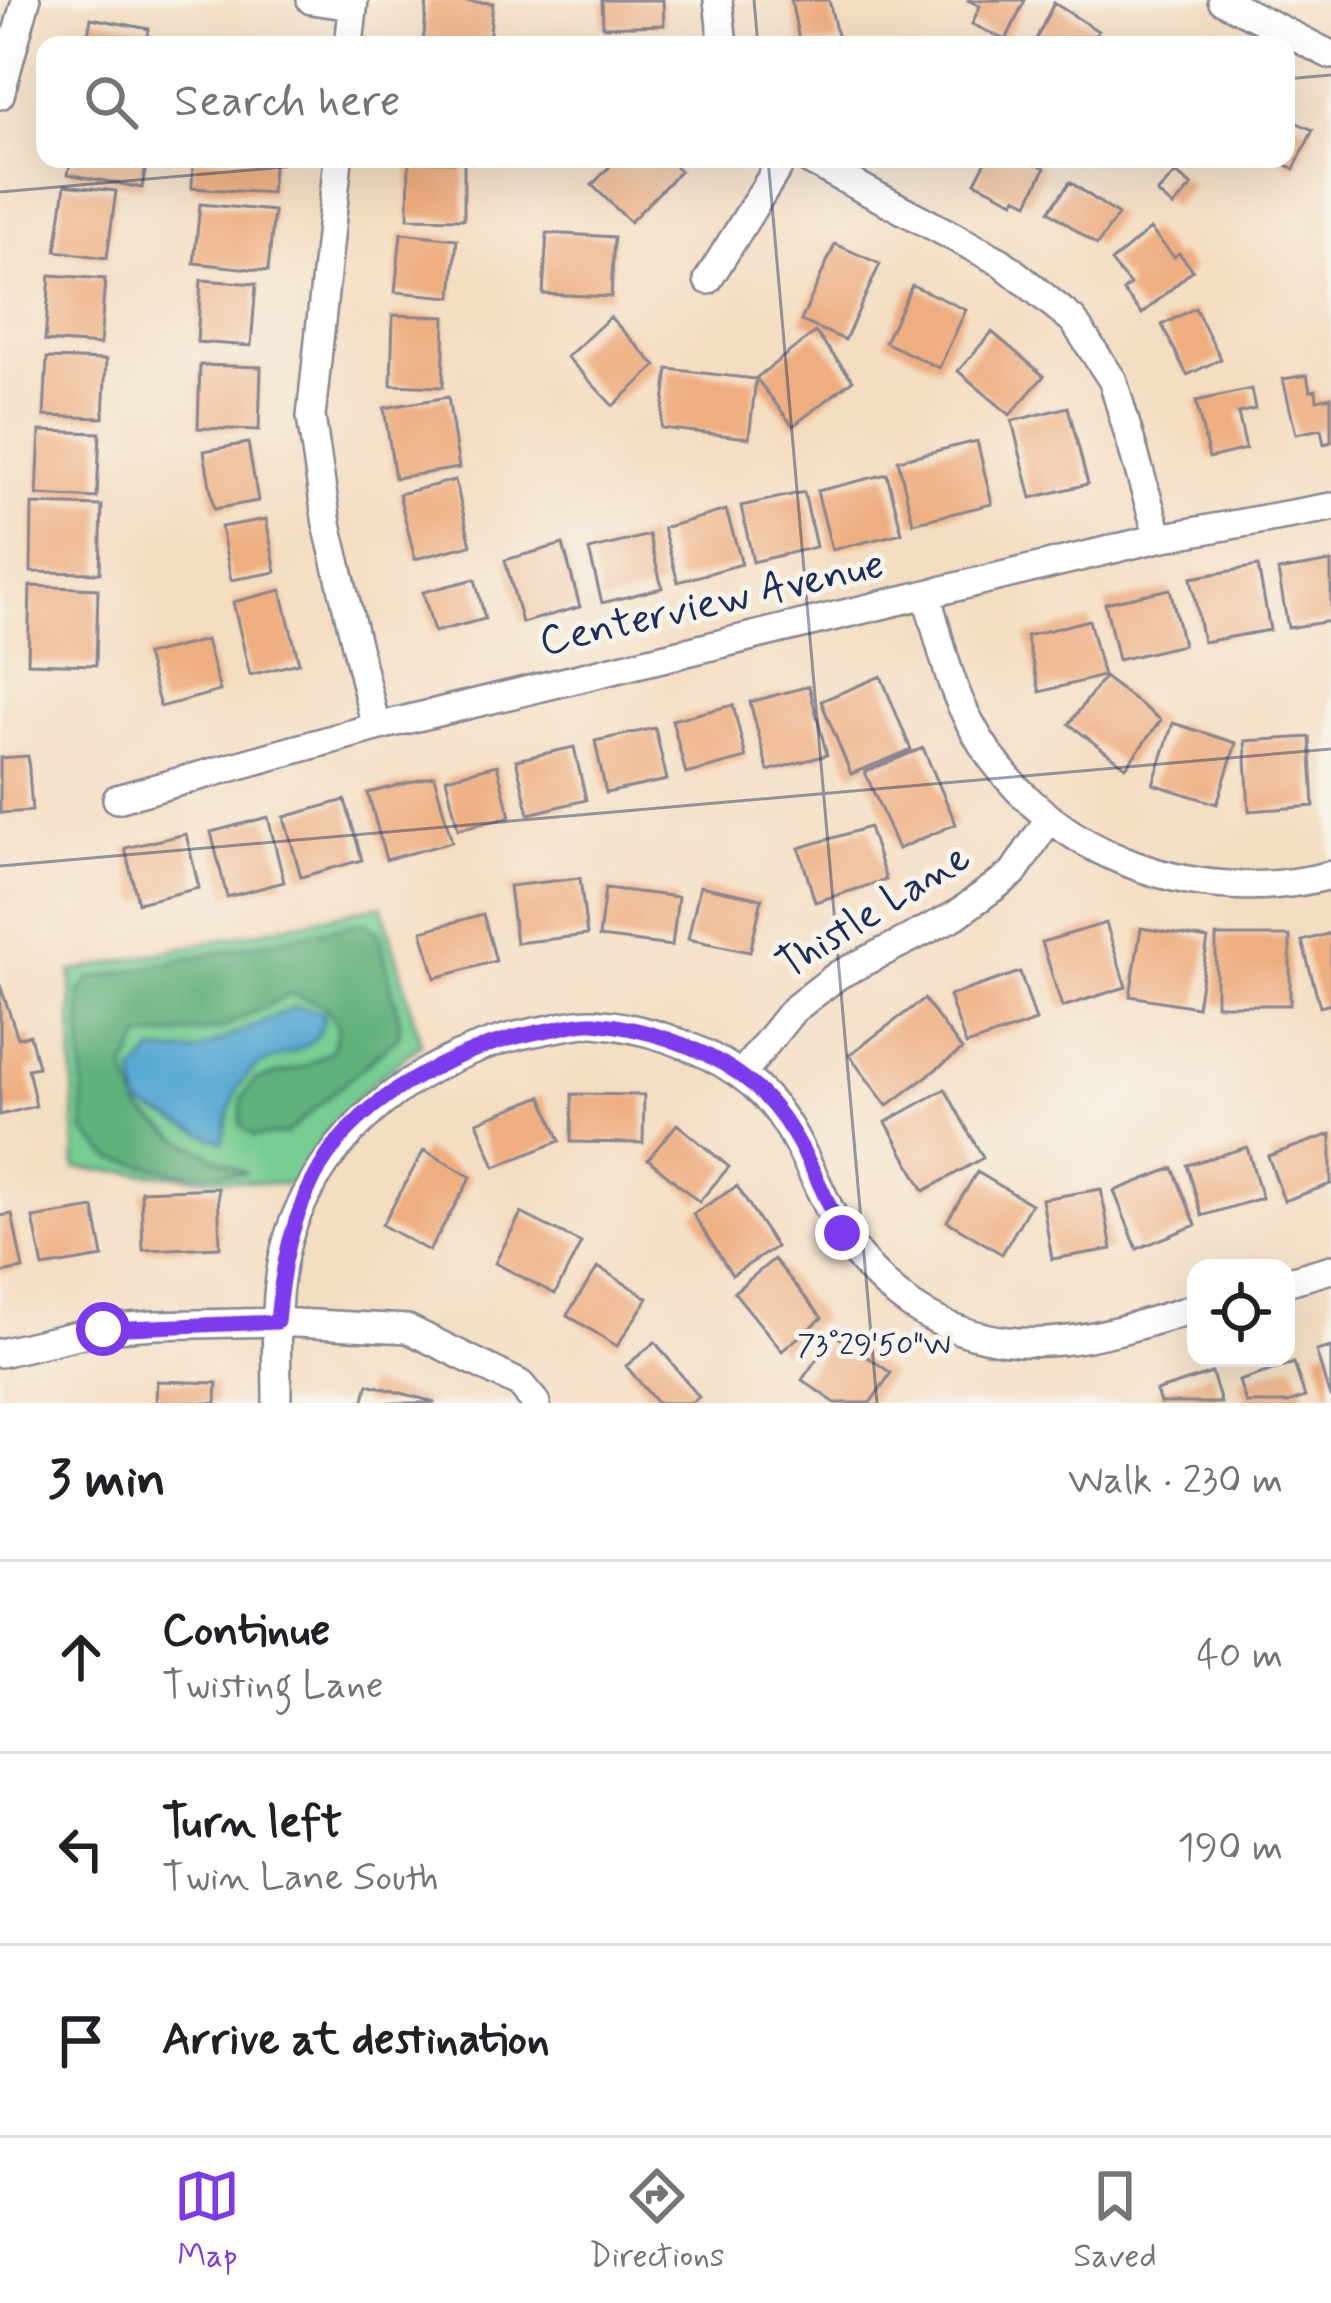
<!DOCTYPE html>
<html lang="en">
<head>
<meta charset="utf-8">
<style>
  :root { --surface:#fff; --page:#f2f2f2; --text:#202124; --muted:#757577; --line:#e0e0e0; --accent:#7c3aed }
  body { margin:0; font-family:Mynerve,sans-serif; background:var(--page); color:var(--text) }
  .controls { position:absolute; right:36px; bottom:36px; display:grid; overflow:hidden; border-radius:24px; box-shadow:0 12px 48px #0002 }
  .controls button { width:108px; height:108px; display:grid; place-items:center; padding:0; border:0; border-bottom:3px solid var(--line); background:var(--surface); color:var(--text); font:60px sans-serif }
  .stop { position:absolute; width:36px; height:36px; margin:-27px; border:9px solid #7c3aed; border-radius:50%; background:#fff }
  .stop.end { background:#7c3aed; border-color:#fff; box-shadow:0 3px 12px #0008 }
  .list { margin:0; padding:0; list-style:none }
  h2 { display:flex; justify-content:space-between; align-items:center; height:156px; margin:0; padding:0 48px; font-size:51px }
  h2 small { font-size:39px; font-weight:400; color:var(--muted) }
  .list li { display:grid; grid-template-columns:78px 1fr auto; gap:36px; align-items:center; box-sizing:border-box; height:192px; padding:0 48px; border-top:3px solid var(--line) }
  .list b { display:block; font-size:45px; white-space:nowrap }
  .list p { margin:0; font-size:39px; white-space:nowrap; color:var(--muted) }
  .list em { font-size:39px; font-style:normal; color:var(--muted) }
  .icon { flex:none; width:66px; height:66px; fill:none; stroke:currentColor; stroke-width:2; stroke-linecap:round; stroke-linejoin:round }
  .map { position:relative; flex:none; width:1331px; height:1403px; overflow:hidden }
  .search { position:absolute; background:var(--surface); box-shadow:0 12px 48px #0002; left:36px; right:36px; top:36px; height:132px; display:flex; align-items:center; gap:30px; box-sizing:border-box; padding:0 42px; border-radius:24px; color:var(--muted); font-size:45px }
  .sheet { height:732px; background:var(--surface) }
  nav { display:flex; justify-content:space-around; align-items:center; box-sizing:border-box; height:168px; border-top:3px solid var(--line); background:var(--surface); font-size:33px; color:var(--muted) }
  nav a { display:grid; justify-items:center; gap:6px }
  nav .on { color:var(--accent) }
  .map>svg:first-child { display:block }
  .green { fill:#77cd91; stroke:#497e78; stroke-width:3 }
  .forest { fill:#61b07b; stroke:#3e706c; stroke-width:3 }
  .water { fill:#59a9d3; stroke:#3a6c98; stroke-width:3 }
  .building { fill:#eeae80 }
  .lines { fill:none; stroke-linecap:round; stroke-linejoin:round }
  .minor-casing { stroke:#888690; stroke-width:32 }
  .minor { stroke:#fff; stroke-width:27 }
  .route { stroke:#7c3aed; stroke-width:15 }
  .ticks { fill:none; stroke:#1b2f5e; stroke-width:3; stroke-opacity:0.45 }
  .labels { text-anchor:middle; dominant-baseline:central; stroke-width:10; stroke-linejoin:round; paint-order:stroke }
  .street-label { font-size:42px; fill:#1b2f5e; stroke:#f7f3e8 }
  .ticks-label { font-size:30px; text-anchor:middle; fill:#1b2f5e; stroke:#f7f3e8; stroke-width:10; stroke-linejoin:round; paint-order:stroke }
</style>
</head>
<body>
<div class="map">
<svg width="1331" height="1403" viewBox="0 0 1331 1403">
  <rect width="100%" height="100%" fill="#f7f3e8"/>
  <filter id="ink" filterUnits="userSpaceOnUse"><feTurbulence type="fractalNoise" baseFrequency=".00833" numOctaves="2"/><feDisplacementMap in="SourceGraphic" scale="24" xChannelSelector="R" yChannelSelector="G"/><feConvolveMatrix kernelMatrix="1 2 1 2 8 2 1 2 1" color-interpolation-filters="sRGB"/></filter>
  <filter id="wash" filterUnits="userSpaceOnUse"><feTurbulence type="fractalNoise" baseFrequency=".004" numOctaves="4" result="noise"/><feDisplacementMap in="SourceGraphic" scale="48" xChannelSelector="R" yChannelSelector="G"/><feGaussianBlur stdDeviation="2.7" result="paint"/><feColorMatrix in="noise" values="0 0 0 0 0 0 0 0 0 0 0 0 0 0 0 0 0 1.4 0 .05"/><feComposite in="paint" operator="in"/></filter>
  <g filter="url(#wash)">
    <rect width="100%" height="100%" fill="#f4dec2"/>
    <path class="green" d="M382,905L421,1044C359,1093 332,1115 294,1185L75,1168L71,972Z"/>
    <path class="forest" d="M364,922L379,932L400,1022L399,1036L286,1134L254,1137L240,1124L242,1099L254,1080L306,1066L333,1049L338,1025L324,1006L291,994L218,1030L141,1038L125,1069L140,1110L178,1138L246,1173H180L111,1158L84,1132L80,994L89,979Z"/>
    <path class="water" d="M296,1007L324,1013C323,1055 277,1050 252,1070C232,1086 228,1120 222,1142L139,1105L134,1073L153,1052H196Z"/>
    <g id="blocks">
      <path class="building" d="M427,0L493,3L489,42L423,45Z
        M602,0H663L664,25L603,27Z
        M791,0H829L838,40L828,45H800Z
        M967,0H1025L1006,40L972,24L980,6Z
        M1054,3L1098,31L1091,45H1043L1035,41Z
        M91,18L149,29L146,45H86Z
        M1293,121L1313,130L1294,169L1275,159H1286V123L1291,126Z
        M71,159H147L142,188L68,174Z
        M193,159H274L271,193L192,188Z
        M617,159H668L680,171L630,222L592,185Z
        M987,159H1040L1038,164L1045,168L1028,203L1016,197L1014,201L975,182Z
        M409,161L464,162V219L408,218Z
        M1176,173L1192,186L1173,207L1157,193Z
        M1070,182L1118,215L1097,245L1049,211Z
        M65,185L116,191L107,258L56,251Z
        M200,204L274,211L268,271L194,263Z
        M1150,229L1174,257L1179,253L1193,270L1142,314L1123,291L1130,285L1111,262Z
        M401,233L457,239L452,297L395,292Z
        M547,233L614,237L611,297L543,294Z
        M835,244L880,264L845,340L801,321Z
        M50,275L105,279L100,345L45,341Z
        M201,280L256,284L251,346L197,342Z
        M912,285L966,310L939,368L885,342Z
        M1195,308L1221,359L1187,375L1162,325Z
        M393,315L445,317L443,387L391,385Z
        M610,317L656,366L613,406L567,357Z
        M815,332L853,380L793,426L756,378Z
        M992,332L1044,376L1010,415L958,371Z
        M47,358L106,360L103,418L44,416Z
        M200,365L261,367L259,430L198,428Z
        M668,369L756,379L749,438L661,428Z
        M1307,375L1310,391L1316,390L1317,400L1331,397V442L1324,444L1321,429L1296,434L1283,379Z
        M1251,389L1255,409L1238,413L1246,449L1209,458L1196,401Z
        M448,397L459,468L395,478L384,408Z
        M1068,407L1088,484L1031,498L1012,421Z
        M40,431L100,433L97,498L37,495Z
        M977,441L992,504L913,523L898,460Z
        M248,443L258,501L214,509L204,451Z
        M887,474L902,533L832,550L817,491Z
        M455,480L471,545L415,559L399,494Z
        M804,492L816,547L753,562L741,506Z
        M32,504L102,506L100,573L31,572Z
        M726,510L742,564L678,582L663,528Z
        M266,519L276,572L231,580L221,527Z
        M649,535L662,588L602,603L589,550Z
        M563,544L580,607L522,623L505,560Z
        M1331,562V621L1288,628L1278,571Z
        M1258,566L1270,630L1203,642L1191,578Z
        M475,579L485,619L434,632L423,592Z
        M30,586L98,589L96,665L28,663Z
        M1170,589L1183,645L1118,660L1105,603Z
        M281,590L299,663L250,675L233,602Z
        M1089,620L1103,676L1040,692L1026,636Z
        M206,640L220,691L160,707L146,655Z
        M881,676L911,750L851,774L821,701Z
        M1104,677L1161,720L1126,767L1069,724Z
        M809,686L827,755L768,771L750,702Z
        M733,705L746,758L686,774L672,720Z
        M1173,723L1236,743L1217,804L1153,784Z
        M655,728L667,780L606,793L595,741Z
        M1310,737L1314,806L1249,811L1245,741Z
        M574,747L586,800L529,814L516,760Z
        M923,748L956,824L898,849L865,772Z
        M28,756L32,811L0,813V758Z
        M497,765L510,817L458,829L446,778Z
        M434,776L452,842L386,860L368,793Z
        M345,800L362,860L301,877L284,817Z
        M268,817L284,882L227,897L211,832Z
        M869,827L886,880L815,902L799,848Z
        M186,834L199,888L138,903L125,848Z
        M580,878L587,935L516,943L509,886Z
        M700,886L762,899L750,952L688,939Z
        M605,888L678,897L672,946L599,937Z
        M483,914L496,961L435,978L422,931Z
        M1106,923L1126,987L1062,1007L1042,942Z
        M1141,928L1208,939L1197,1007L1130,996Z
        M1331,933V1004L1320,1007L1302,941Z
        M1216,936H1290V1005H1216Z
        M1020,972L1036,1021L966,1045L949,996Z
        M0,985L18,1038L30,1035L38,1067L28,1069L36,1106L0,1115Z
        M924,999L962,1050L887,1106L849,1055Z
        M945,1089L983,1158L924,1191L886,1122Z
        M572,1094L644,1095L643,1143L571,1142Z
        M542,1096L560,1141L495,1167L477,1122Z
        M677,1124L729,1167L699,1202L648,1159Z
        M1331,1134V1184L1284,1201L1268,1156Z
        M1247,1147L1262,1198L1202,1216L1187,1165Z
        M424,1150L471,1177L429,1251L382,1225Z
        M1173,1168L1196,1225L1137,1249L1114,1191Z
        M977,1172L1031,1204L1002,1254L947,1221Z
        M737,1186L776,1247L732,1275L693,1214Z
        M218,1188L220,1247L143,1250L141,1191Z
        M1101,1189L1112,1249L1052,1259L1042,1199Z
        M94,1208L103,1257L43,1267L33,1218Z
        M521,1213L581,1243L555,1294L495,1263Z
        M12,1214L23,1269L0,1273V1216Z
        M774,1259L822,1318L782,1351L734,1292Z
        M598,1267L648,1298L617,1346L567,1315Z
        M834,1334L891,1373L870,1403H835L802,1380Z
        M655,1342L699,1397L691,1403H657L626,1366Z
        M1331,1347V1397H1330L1316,1351Z
        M1294,1363L1305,1397L1288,1403H1246L1239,1381Z
        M1212,1373L1221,1403H1160L1156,1391Z
        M157,1381L217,1383L216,1403H156Z
        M368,1384L434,1402V1403H363Z"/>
    </g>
  </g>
  <g filter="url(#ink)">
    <use href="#blocks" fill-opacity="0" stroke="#888690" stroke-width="3"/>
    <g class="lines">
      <defs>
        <path id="minor" d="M311,0L353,6
          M718,0L723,45
          M1222,0L1331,55
          M349,45L354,0
          M0,95L26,0
          M338,159L311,417L327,524L376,727
          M807,159L1001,262L1073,320L1113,381L1159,538
          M708,280L783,159
          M927,596C939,638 948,681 968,719C1035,851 1191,912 1331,875
          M117,799L376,727L1159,538L1331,507
          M741,1075L793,1010L838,975L956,915L1013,873L1049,819
          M1286,1282L1331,1269
          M0,1353L103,1329L154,1325L277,1322L408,1329L520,1384L536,1403
          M277,1403C277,1341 271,1272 297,1214C341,1115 434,1050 540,1031C557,1028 577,1022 594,1023C644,1027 697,1045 738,1073C795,1111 809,1176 841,1231C862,1267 902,1305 940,1322C1028,1363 1109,1334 1196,1308"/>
      </defs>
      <use href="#minor" class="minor-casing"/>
      <use href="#minor" class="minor"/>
    </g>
  </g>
  <g class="lines" filter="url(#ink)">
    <path class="route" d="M103,1329L277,1322C282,1266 291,1216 321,1166C365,1091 467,1044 549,1030C564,1027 580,1022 594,1023C644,1028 698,1045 739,1074C793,1112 815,1176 842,1233"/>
  </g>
  <path class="ticks" d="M754,0L758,45M1286,79L1331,75M768,159L877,1403M0,192L376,159M0,866L1331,749"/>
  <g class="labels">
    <g class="street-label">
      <text transform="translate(712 604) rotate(-13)">Centerview Avenue</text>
      <text transform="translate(874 912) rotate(-32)">Thistle Lane</text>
    </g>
  </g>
  <g class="ticks-label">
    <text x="874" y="1354">73°29'50"W</text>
  </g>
</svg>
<div class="controls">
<button><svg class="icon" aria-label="locate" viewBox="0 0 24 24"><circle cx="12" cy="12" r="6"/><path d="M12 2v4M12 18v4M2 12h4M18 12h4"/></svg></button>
</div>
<div class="stop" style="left:103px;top:1329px"></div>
<div class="stop end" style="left:842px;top:1233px"></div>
<div class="search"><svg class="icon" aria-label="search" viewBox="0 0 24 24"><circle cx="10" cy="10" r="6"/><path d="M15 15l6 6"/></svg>Search here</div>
</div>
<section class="sheet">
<h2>3 min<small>Walk · 230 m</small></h2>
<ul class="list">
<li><svg class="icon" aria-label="ahead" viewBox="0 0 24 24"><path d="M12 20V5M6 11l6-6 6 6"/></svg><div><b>Continue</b><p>Twisting Lane</p></div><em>40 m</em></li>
<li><svg class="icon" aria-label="left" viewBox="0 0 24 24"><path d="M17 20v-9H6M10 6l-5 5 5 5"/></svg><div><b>Turn left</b><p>Twin Lane South</p></div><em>190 m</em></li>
<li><svg class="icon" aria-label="arrive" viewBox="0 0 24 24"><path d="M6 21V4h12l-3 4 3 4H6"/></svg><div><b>Arrive at destination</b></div></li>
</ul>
</section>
<nav>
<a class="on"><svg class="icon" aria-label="map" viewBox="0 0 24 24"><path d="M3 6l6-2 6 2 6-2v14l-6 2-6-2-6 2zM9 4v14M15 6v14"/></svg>Map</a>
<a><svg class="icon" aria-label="directions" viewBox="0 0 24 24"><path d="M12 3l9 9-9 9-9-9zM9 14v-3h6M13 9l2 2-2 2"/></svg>Directions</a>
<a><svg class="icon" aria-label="saved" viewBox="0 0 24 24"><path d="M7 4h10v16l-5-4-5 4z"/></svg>Saved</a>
</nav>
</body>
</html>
